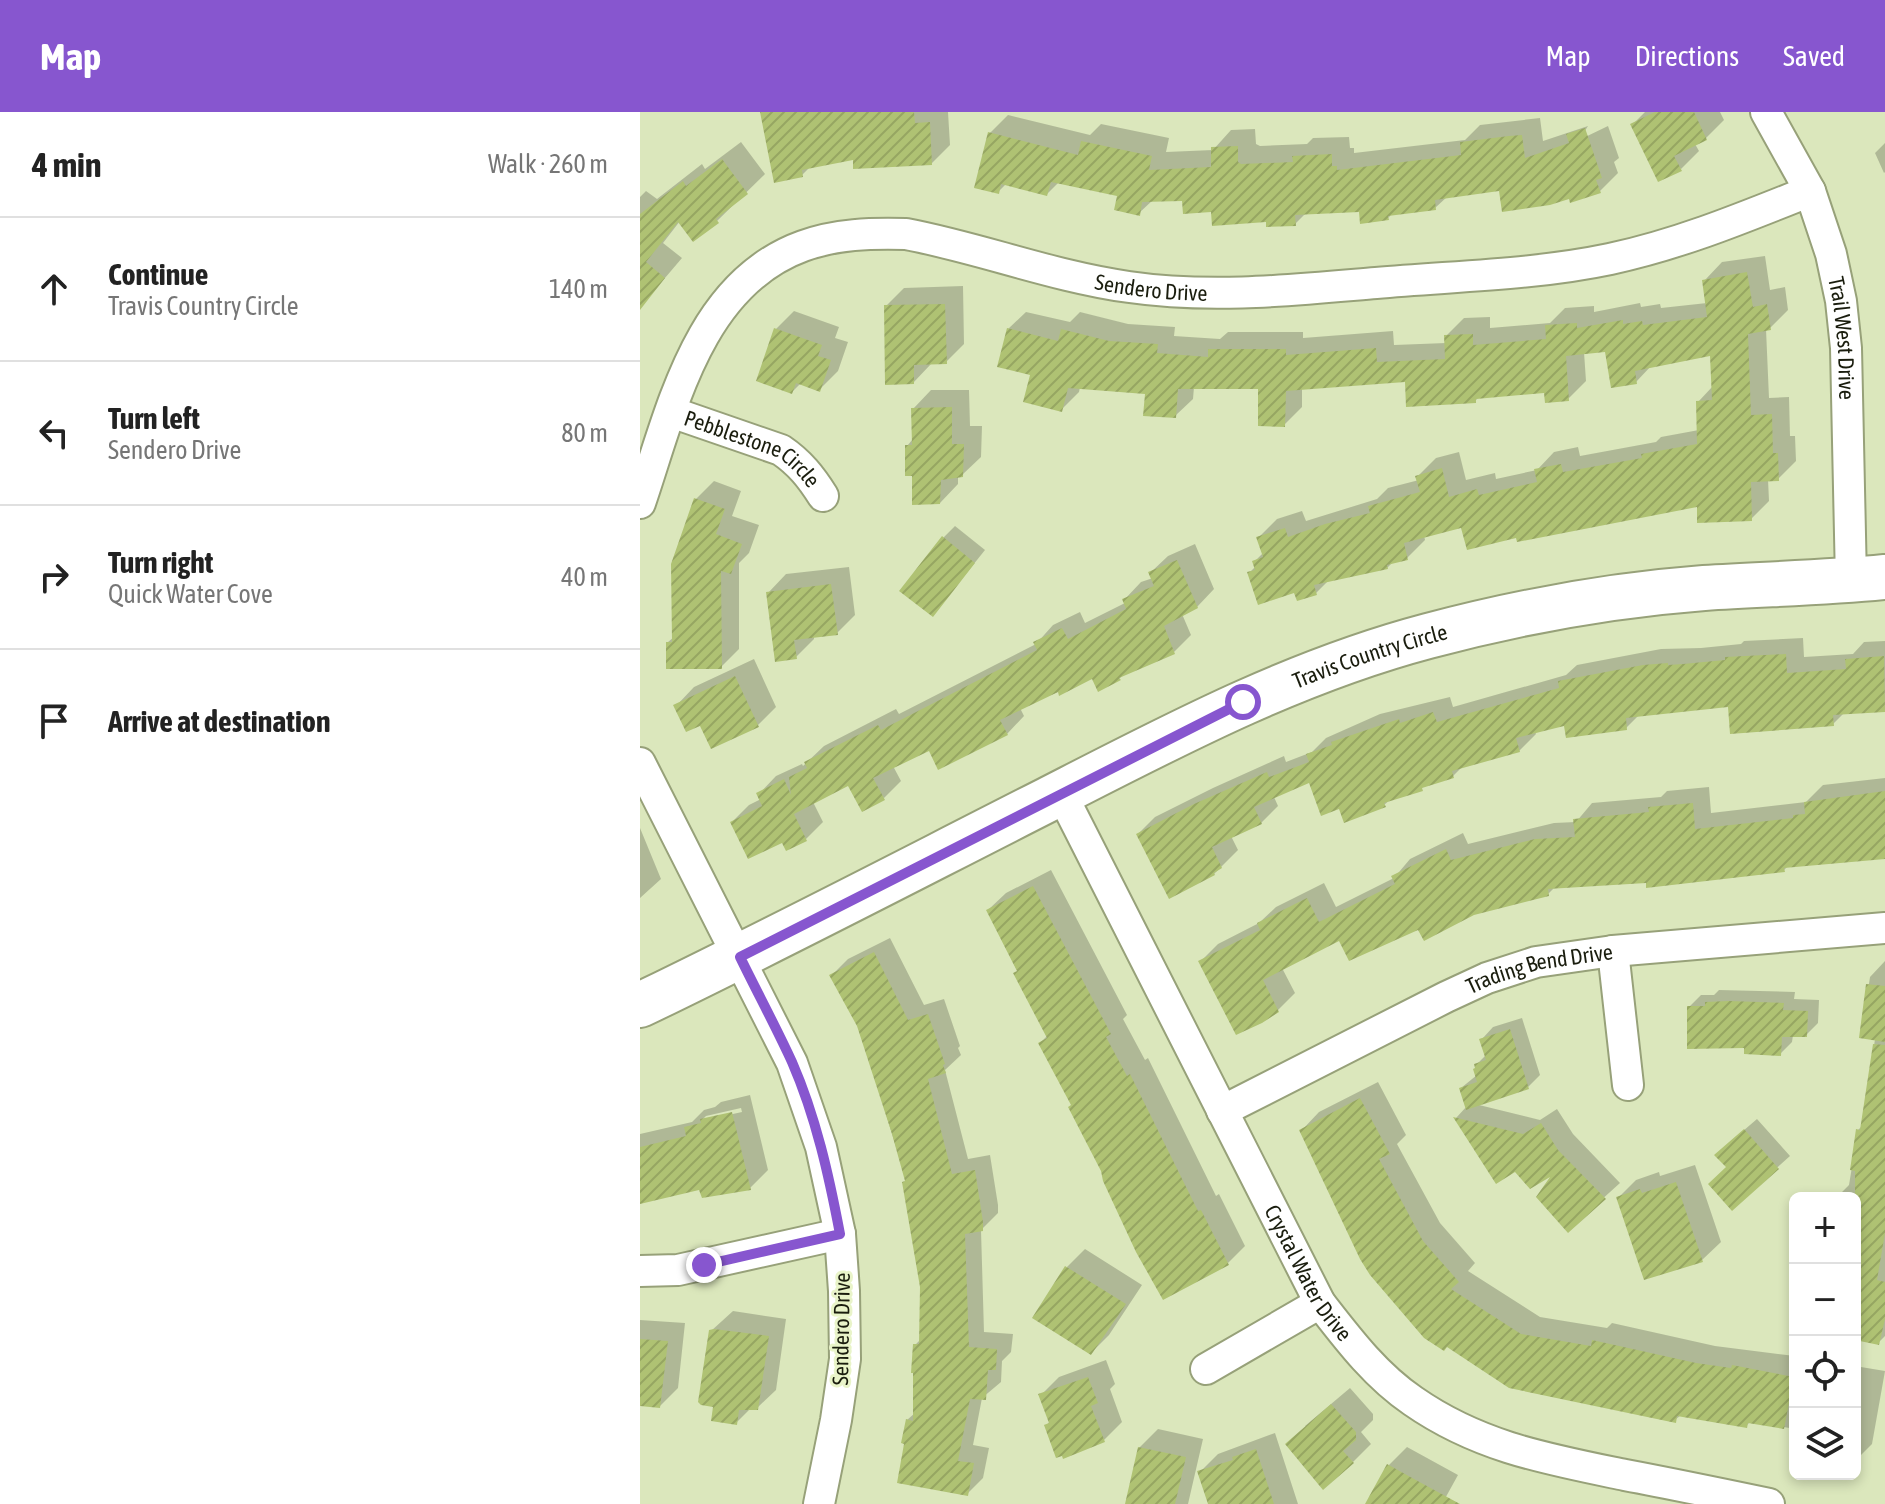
<!DOCTYPE html>
<html lang="en">
<head>
<meta charset="utf-8">
<style>
  :root { --surface:#fff; --page:#f6f6f6; --text:#222; --muted:#767676; --line:#e0e0e0; --accent:#8756cf }
  body { margin:0; font-family:"Asap Condensed",sans-serif; background:var(--page); color:var(--text) }
  .controls { position:absolute; right:24px; bottom:24px; display:grid; overflow:hidden; border-radius:12px; box-shadow:0 4px 12px #0003 }
  .controls button { width:72px; height:72px; display:grid; place-items:center; padding:0; border:0; border-bottom:2px solid var(--line); background:var(--surface); color:var(--text); font:40px sans-serif }
  .stop { position:absolute; width:24px; height:24px; margin:-18px; border:6px solid #8756cf; border-radius:50%; background:#fff }
  .stop.end { background:#8756cf; border-color:#fff; box-shadow:0 2px 8px #0008 }
  .list { margin:0; padding:0; list-style:none }
  h2 { display:flex; justify-content:space-between; align-items:center; height:104px; margin:0; padding:0 32px; font-size:34px }
  h2 small { font-size:26px; font-weight:400; color:var(--muted) }
  .list li { display:grid; grid-template-columns:52px 1fr auto; gap:24px; align-items:center; box-sizing:border-box; height:144px; padding:0 32px; border-top:2px solid var(--line) }
  .list b { display:block; font-size:30px; white-space:nowrap }
  .list p { margin:0; font-size:26px; white-space:nowrap; color:var(--muted) }
  .list em { font-size:26px; font-style:normal; color:var(--muted) }
  .icon { flex:none; width:44px; height:44px; fill:none; stroke:currentColor; stroke-width:2; stroke-linecap:round; stroke-linejoin:round }
  .map { position:relative; flex:none; width:1245px; height:1392px; overflow:hidden }
  header { display:flex; align-items:center; gap:48px; box-sizing:border-box; height:112px; padding:0 40px; background:var(--accent); color:#fff }
  header strong { font-size:38px }
  nav { display:flex; gap:44px; margin-inline-start:auto; font-size:28px }
  main { display:flex }
  aside { flex:1; background:var(--surface) }
  .map>svg:first-child { display:block }
  .shadow { fill:#0003; fill-rule:evenodd }
  .building { fill:url(#building-hatch) }
  .lines { fill:none; stroke-linecap:round; stroke-linejoin:round }
  .street-casing { stroke:#97a179; stroke-width:34 }
  .secondary-casing { stroke:#97a179; stroke-width:48 }
  .street { stroke:#fff; stroke-width:30 }
  .secondary { stroke:#fff; stroke-width:44 }
  .route { stroke:#8756cf; stroke-width:10 }
  .labels { text-anchor:middle; dominant-baseline:central; stroke-width:6; stroke-linejoin:round; paint-order:stroke }
  .street-label { font-size:22px; fill:#1a1d0e; stroke:#e9f4c9 }
</style>
</head>
<body>
<header>
<strong>Map</strong>
<nav><a>Map</a><a>Directions</a><a>Saved</a></nav>
</header>
<main>
<aside>
<h2>4 min<small>Walk · 260 m</small></h2>
<ul class="list">
<li><svg class="icon" aria-label="ahead" viewBox="0 0 24 24"><path d="M12 20V5M6 11l6-6 6 6"/></svg><div><b>Continue</b><p>Travis Country Circle</p></div><em>140 m</em></li>
<li><svg class="icon" aria-label="left" viewBox="0 0 24 24"><path d="M17 20v-9H6M10 6l-5 5 5 5"/></svg><div><b>Turn left</b><p>Sendero Drive</p></div><em>80 m</em></li>
<li><svg class="icon" aria-label="right" viewBox="0 0 24 24"><path d="M7 20v-9h11M14 6l5 5-5 5"/></svg><div><b>Turn right</b><p>Quick Water Cove</p></div><em>40 m</em></li>
<li><svg class="icon" aria-label="arrive" viewBox="0 0 24 24"><path d="M6 21V4h12l-3 4 3 4H6"/></svg><div><b>Arrive at destination</b></div></li>
</ul>
</aside>
<div class="map">
<svg width="1245" height="1392" viewBox="0 0 1245 1392">
  <defs>
    <pattern id="building-hatch" width="6" height="6" patternUnits="userSpaceOnUse" patternTransform="scale(2)"><rect width="6" height="6" fill="#afc273"/><path d="M-1 1l2-2M0 6l6-6M5 7l2-2" fill="none" stroke="#96a662"/></pattern>
  </defs>
  <rect width="100%" height="100%" fill="#dbe7bc"/>
  <path class="shadow" d="M122,0H308L310,33L292,51L214,45L171,54L162,63Z
    M1005,0H1080L1084,8L1066,26L1055,32L1059,39L1041,57L992,13Z
    M368,3L450,23L461,12L529,26L526,40L573,38L591,18L615,17L616,32L620,34L667,32L673,26L709,25L710,36H714V41L825,28L840,13L900,6L903,29L948,14L939,28L968,14L979,46L974,50L978,61L960,79L930,85L861,77L808,84L795,96L752,102L748,106L721,98L667,100L655,112L573,98L544,87L513,88L499,101L480,83L419,70L407,82L367,71L358,80L350,21Z
    M101,30L125,62L77,109H40L23,131L42,146L2,193L0,191V85L6,79L17,87L62,52L65,57Z
    M1245,31V60L1244,61L1235,41Z
    M1125,144L1130,178L1145,175L1148,198L1130,216L1126,217L1129,286L1149,285L1150,324H1155L1156,349L1138,367H1128L1129,389L1111,407L1059,393L878,423L822,413L784,423L785,428L767,446L753,450L747,456L689,468L676,481L655,478L609,461L616,454L614,450L624,440L619,425L637,407L662,399L666,409L737,387L748,376L779,368L778,364L796,346L819,340L826,368L855,361L856,367L897,358L914,340L938,335L940,344L1016,330L1021,325L1059,318L1058,290L1073,274L1072,242L1012,253L996,270L967,238L944,240L946,269L928,287L906,278L840,284L835,289L767,267L662,276V295L644,313L620,275H554L553,287L535,304L507,280L440,275L439,280L422,297L392,262L368,217L386,200L430,210L440,200L488,212L535,215L534,224L580,227L588,220H663V226L753,219L754,233L806,231V224L824,206L850,205V216L910,211L925,196L954,194V200L1000,191L1001,195L1020,192L1021,196L1067,191L1065,168L1082,150Z
    M323,174L324,232L306,250L291,252L273,271L246,194L264,176Z
    M154,199L199,215L195,226L208,230L198,259L180,277L161,271L152,280L136,217Z
    M291,278H329L330,314H342L341,345L322,363L318,364V372L300,391L274,362L267,334L273,327V297Z
    M74,369L101,379L92,404L119,413L109,441L99,451V537L81,555L28,530L34,525L56,387Z
    M315,414L345,438L293,503L303,426Z
    M555,432L574,477L557,495L542,502L551,523L534,540L484,562L479,567L453,565L380,596L384,604L367,622L289,636L253,654L261,669L244,686L209,671L173,690L183,710L166,727L143,728L92,710L109,693L121,687L119,682L136,664L162,652L163,654L184,634L256,597L259,602L396,532L413,513L440,500L445,511L485,491L484,488L501,470L513,466L510,461L528,444Z
    M209,455L215,503L197,521L174,524V527L156,545L128,481L146,462Z
    M1163,526L1164,545L1213,542L1224,530L1245,529V598L1205,600L1193,612L1090,593L1000,602L986,616L926,611L895,619L896,622L879,639L823,654L813,664L751,687L744,693L700,694L670,669L634,685L638,694L621,711L591,724L598,738L574,762L498,722L515,705L573,676L644,644L646,650L672,640L686,626L740,602L810,585L813,595L926,563L937,553L1021,537L1061,536L1101,532L1104,529Z
    M114,547L136,595L118,613L61,611L36,594L54,575Z
    M1245,666V745L1149,753L1144,758L915,775L908,782L779,815L700,827L642,856L655,881L638,898L561,849L578,832L619,811L636,795L684,771L696,795L754,766L770,747L823,721L828,732L914,711L936,710L952,691L1021,685L1027,679L1069,675L1071,701L1166,690L1183,673Z
    M0,716L21,767L0,786Z
    M411,758L487,903L483,907L505,948L508,946L576,1084L579,1082L605,1134L588,1151L463,1058L433,992L400,931L408,923L348,798L366,781Z
    M250,826L284,893L304,887L320,934L318,936L321,943L305,958L328,1047L350,1043L358,1093V1101L341,1118L344,1220L373,1222L371,1240L362,1249L361,1270L342,1286L333,1333L349,1336L343,1366L327,1382L267,1308L275,1301V1233L281,1227L282,1175L266,1068L219,913L192,863L208,847Z
    M1245,849V1224L1238,1231L1215,1226V1086H1196L1209,1073L1218,1018L1223,1013L1235,927L1221,924L1230,865Z
    M1079,878L1155,880L1154,887L1179,888L1178,911L1166,923H1153L1152,930L1140,942L1107,934L1049,895L1061,883H1074Z
    M882,906L900,963L888,975L835,992L900,1008L917,997L933,1022L980,1071L928,1118L918,1058L875,1057L856,1070L816,1006L827,994L821,976L837,963L836,953L846,943L842,927L853,915Z
    M738,970L766,1023L757,1032L800,1111L835,1151L828,1159L900,1205L967,1216L972,1211L1075,1234L1155,1244V1317L1111,1309L1106,1314L1041,1303L1035,1308L870,1274L662,1018L679,1000Z
    M110,983L128,1058L110,1076L61,1075L0,1091V1022L52,1010L64,998L75,995L81,990ZM101,996L102,1000L61,1009L66,1004Z
    M1117,1007L1150,1044L1092,1096L1089,1031Z
    M1055,1053L1081,1130L1062,1148L978,1086L996,1068L1019,1060L1020,1064Z
    M445,1137L502,1173L469,1223L451,1241L427,1155Z
    M93,1199L146,1207L136,1278L117,1296L112,1295L96,1311L76,1293L71,1219Z
    M0,1208L45,1211L38,1276L20,1294L0,1292Z
    M466,1248L475,1272L470,1277L482,1310L464,1328L406,1314L410,1309L401,1283L419,1265Z
    M1215,1254L1245,1259L1232,1332L1215,1349Z
    M710,1276L733,1302V1308L721,1320L731,1332L713,1350L665,1314Z
    M518,1317L563,1327L548,1392H487L499,1336Z
    M635,1321L658,1392H570L560,1360L578,1342Z
    M767,1335L818,1363L802,1392H728L749,1353Z"/>
  <path class="building" d="M120,0H274L275,11L290,10L292,53L213,57V48L162,58L163,65L134,71Z
    M1015,0H1054L1067,28L1034,44L1042,59L1018,70L990,12Z
    M945,16L962,66L956,68L961,81L930,91L929,87L910,93L862,100L859,79L795,88L796,98L748,104L749,108L720,112L719,100L655,103L656,114L626,115V110L572,114L571,100L543,102L542,89L502,90L500,104L474,98L477,84L411,70L407,84L361,72L359,82L334,76L348,20L438,43L441,29L512,44L509,58L571,55V35L598,34V50L601,52L653,50L652,44L692,42V54H697V58L821,43L820,30L869,24L882,23L885,46L929,31L926,22Z
    M82,47L108,82L76,107L79,111L53,130L38,110L6,150L25,166L0,198V102L43,69L46,74Z
    M1107,160L1113,195L1127,192L1131,218L1108,222L1111,303L1132,302L1133,341H1138L1139,369L1111,370L1112,409L1057,411V395L877,430L876,426L827,438L821,416L764,431L768,448L747,453L748,457L674,473L677,483L657,489L654,481L618,493L607,460L615,458L612,449L623,445L616,425L645,416L648,425L685,412L730,401L728,394L780,380L775,364L802,356L809,385L837,377L839,383L897,370L894,357L921,352L923,360L1002,346L1001,342L1057,332L1056,289L1072,288L1070,244L995,259L997,272L971,276L965,240L926,244L929,289L905,291L904,281L836,287V291L766,295L765,270L646,279L645,315L618,314V277H538L536,306L503,304L505,282L428,276L422,300L383,290L390,263L357,255L367,216L418,229L421,217L469,229L518,232L517,241L568,245V237H646V243L736,236L737,250L805,247L804,223L833,222V233L906,227L905,213L937,211V216L983,208V212L1002,209L1003,213L1067,205L1062,168Z
    M305,192L307,252L274,253V272L245,273L244,193Z
    M134,216L182,233L178,244L191,248L180,280L156,271L152,282L116,269Z
    M312,295V332H324L323,365L301,368L300,392L272,393V364H265V333H272L271,296Z
    M54,386L85,397L76,422L102,432L91,462L81,459L82,557H26V530H32L31,452Z
    M302,424L335,451L293,505L259,479Z
    M537,448L558,496L524,514L535,542L479,566L481,568L458,580L452,567L419,584L418,580L360,608L368,623L298,658L289,639L233,666L245,688L222,700L208,674L154,702L167,729L146,739L142,731L108,747L90,710L122,694L116,681L144,667L151,683L149,665L167,656L164,650L238,613L241,618L397,538L393,530L422,516L428,527L486,497L482,487L514,474L508,460Z
    M191,472L198,523L154,528L157,547L135,550L126,480Z
    M1146,542L1147,561L1206,557L1205,547L1244,544L1245,600L1193,603L1194,614L1090,622L1088,595L986,606L987,618L926,626L924,614L876,626L880,640L812,659L814,666L782,676L783,679L744,691L746,695L704,711L699,697L681,704L669,671L614,695L622,712L572,735L582,756L574,761L575,763L529,787L496,722L554,692L627,660L629,665L669,650L666,642L692,633L691,630L759,607L760,611L793,600L797,610L919,576L918,569L1003,553L1028,551V553L1043,552L1085,548V545Z
    M95,564L119,615L71,637L60,614L46,620L33,593Z
    M1245,679V747L1144,756L1145,760L1006,776V771L908,777L909,784L834,803L784,829L778,818L709,849L699,829L623,868L639,900L622,911L596,923L558,849L620,818L617,811L667,786L679,810L755,772L751,764L806,737L811,748L895,727L935,725L933,707L1009,700L1008,695L1053,691L1055,717L1153,706V703L1165,702L1164,690Z
    M393,774L471,922L466,925L487,964L490,962L558,1099L561,1098L589,1153L523,1188L496,1140L463,1069L461,1059L428,995L431,993L398,931L407,926L373,861L377,859L346,798Z
    M234,840L268,908L288,902L305,952L303,953L306,961L288,967L312,1062L335,1058L343,1110V1119L325,1122L329,1235L357,1237L356,1258H348L346,1288L330,1287L318,1349L334,1351L328,1384L257,1371L264,1332L261,1331L266,1307L273,1309V1261H271L273,1232H279L280,1175L262,1070L265,1069L252,1022L217,914L189,863Z
    M1226,872L1245,874V930L1219,926Z
    M1089,889L1144,891L1143,898L1168,899L1167,925H1142L1141,944L1104,942V936L1047,937V894H1065V890Z
    M870,917L889,977L826,998L819,976L837,970L833,957L835,956L834,952L846,948L839,927Z
    M1233,932L1245,933V1121L1237,1168L1245,1170V1207L1239,1233L1215,1228V1059L1210,1058L1216,1017L1220,1018Z
    M720,986L750,1042L739,1047L783,1129L819,1170L811,1177L881,1222L951,1234L952,1228L1056,1251L1091,1256L1092,1253L1154,1265L1144,1317L1108,1311L1107,1316L1037,1304L1036,1311L869,1276L807,1235L804,1239L784,1226L730,1163L720,1147L659,1018Z
    M92,1000L111,1078L62,1086L59,1078L0,1092V1035L46,1024L44,1015L61,1011L60,1007Z
    M813,1005L883,1022L901,1011L918,1038L966,1087L928,1121L896,1085L910,1065L890,1077L875,1060L856,1072Z
    M1104,1017L1139,1057L1092,1099L1068,1072L1086,1055L1074,1043Z
    M1036,1070L1063,1150L1004,1168L976,1085L1000,1077L1002,1081Z
    M425,1154L486,1192L451,1243L392,1206Z
    M74,1217L129,1224L118,1298H99L97,1313L71,1309L73,1295L61,1293L58,1290L69,1218Z
    M0,1227L28,1229L20,1296L0,1294Z
    M448,1265L458,1291L451,1294L465,1330L423,1347L422,1344L416,1346L404,1313L409,1311L398,1282Z
    M691,1292L716,1320V1328L703,1339L714,1351L683,1378L645,1332Z
    M498,1335L546,1345L535,1392H485Z
    M616,1337L634,1392H568L557,1359L593,1348L592,1345Z
    M747,1352L774,1367L820,1392H725Z"/>
  <g class="lines">
    <defs>
      <g id="street">
        <path id="s1" d="M1126,0L1170,79L1191,142L1201,189L1206,236L1211,469"/>
        <path id="s2" d="M31,300L141,338C160,351 171,365 183,384"/>
        <path id="s3" d="M0,391C32,297 58,172 163,134C196,122 231,121 266,122C340,136 415,165 489,175C571,187 654,178 736,171C814,164 894,163 970,147C1040,132 1105,105 1170,79"/>
        <path d="M0,651L152,951L181,1035L200,1122L204,1179L205,1247L196,1308L179,1392"/>
        <path id="s4" d="M421,681L680,1191C708,1227 735,1263 773,1289C839,1335 907,1347 985,1363C1033,1372 1081,1382 1129,1392"/>
        <path d="M973,839L988,973"/>
        <path id="s5" d="M582,999L806,885L847,866L896,850L973,839L1245,816"/>
        <path d="M0,1159L38,1158L200,1122"/>
        <path d="M566,1257L680,1191"/>
      </g>
      <g id="secondary">
        <path id="s6" d="M0,893C137,827 271,757 407,688C530,625 652,560 788,524C878,500 971,483 1064,476C1125,472 1185,471 1245,465"/>
      </g>
    </defs>
    <use href="#street" class="street-casing"/>
    <use href="#secondary" class="secondary-casing"/>
    <use href="#street" class="street"/>
    <use href="#secondary" class="secondary"/>
  </g>
  <g class="lines">
    <path class="route" d="M64,1153L200,1122C189,1064 176,1005 152,950C136,915 117,880 100,845L603,590"/>
  </g>
  <g class="labels">
    <g class="street-label">
      <text stroke="none"><textPath href="#s3" startOffset="672">Sendero Drive</textPath></text>
      <text stroke="none"><textPath href="#s1" startOffset="242">Trail West Drive</textPath></text>
      <text stroke="none"><textPath href="#s2" startOffset="90">Pebblestone Circle</textPath></text>
      <text stroke="none"><textPath href="#s6" startOffset="810">Travis Country Circle</textPath></text>
      <text stroke="none"><textPath href="#s5" startOffset="350">Trading Bend Drive</textPath></text>
      <text stroke="none"><textPath href="#s4" startOffset="540">Crystal Water Drive</textPath></text>
      <text transform="translate(201 1217) rotate(-89)">Sendero Drive</text>
    </g>
  </g>
</svg>
<div class="controls">
<button>+</button>
<button>−</button>
<button><svg class="icon" aria-label="locate" viewBox="0 0 24 24"><circle cx="12" cy="12" r="6"/><path d="M12 2v4M12 18v4M2 12h4M18 12h4"/></svg></button>
<button><svg class="icon" aria-label="layers" viewBox="0 0 24 24"><path d="M12 4l9 5-9 5-9-5zM3 14l9 5 9-5"/></svg></button>
</div>
<div class="stop" style="left:603px;top:590px"></div>
<div class="stop end" style="left:64px;top:1153px"></div>
</div>
</main>
</body>
</html>
